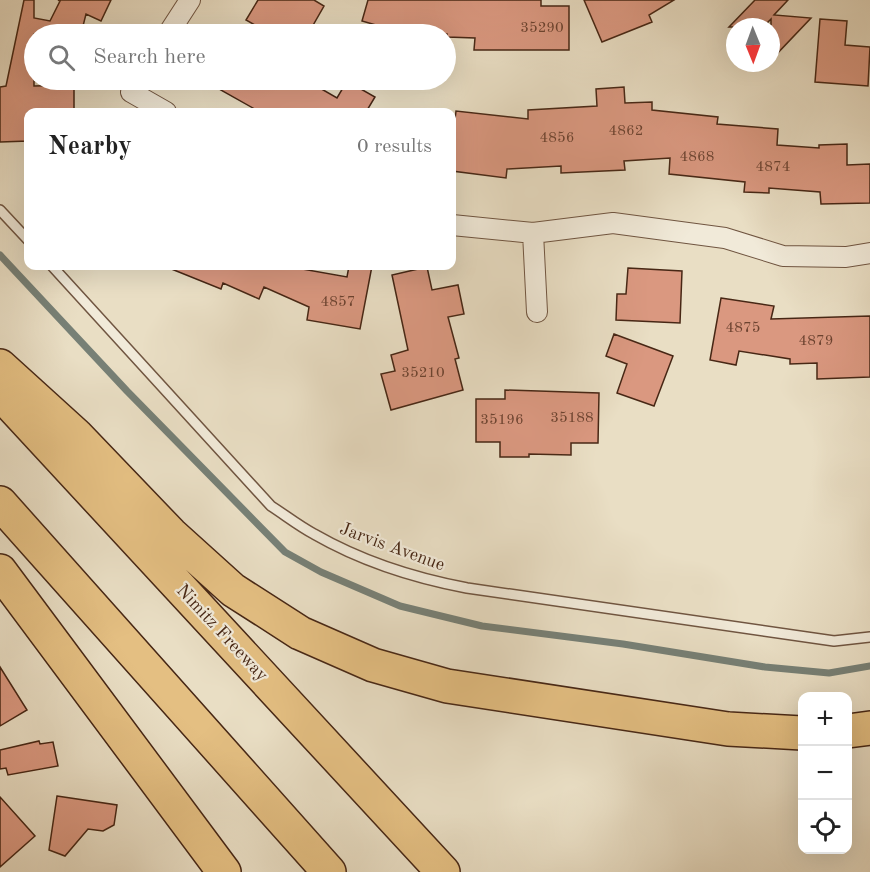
<!DOCTYPE html>
<html lang="en">
<head>
<meta charset="utf-8">
<style>
  :root { --surface:#fff; --page:#f2f2f2; --text:#222; --muted:#767676; --line:#e0e0e0 }
  body { margin:0; font-family:"Old Standard TT",serif; background:var(--page); color:var(--text) }
  .controls { position:absolute; right:18px; bottom:18px; display:grid; overflow:hidden; border-radius:12px; box-shadow:0 6px 24px #0002 }
  .controls button { width:54px; height:54px; display:grid; place-items:center; padding:0; border:0; border-bottom:2px solid var(--line); background:var(--surface); color:var(--text); font:30px sans-serif }
  .compass { position:absolute; left:726px; top:18px; width:54px; height:54px; border-radius:50%; background:var(--surface); box-shadow:0 6px 24px #0002; rotate:179deg }
  .list { margin:0; padding:0; list-style:none }
  h2 { display:flex; justify-content:space-between; align-items:center; height:78px; margin:0; padding:0 24px; font-size:26px }
  h2 small { font-size:20px; font-weight:400; color:var(--muted) }
  .icon { flex:none; width:33px; height:33px; fill:none; stroke:currentColor; stroke-width:2; stroke-linecap:round; stroke-linejoin:round }
  .map { position:relative; flex:none; width:870px; height:872px; overflow:hidden }
  .search { position:absolute; background:var(--surface); box-shadow:0 6px 24px #0002; left:24px; top:24px; width:432px; height:66px; display:flex; align-items:center; gap:15px; box-sizing:border-box; padding:0 21px; border-radius:33px; color:var(--muted); font-size:22px }
  .panel { position:absolute; background:var(--surface); box-shadow:0 6px 24px #0002; left:24px; top:108px; width:432px; height:162px; border-radius:12px }
  .map>svg:first-child { display:block }
  .lines { fill:none; stroke-linecap:round; stroke-linejoin:round }
  .stream { stroke:#778076; stroke-width:7 }
  .building { fill:#da9880; stroke:#472715; stroke-width:1.5 }
  .service-casing { stroke:#705541; stroke-width:12 }
  .minor-casing { stroke:#705541; stroke-width:22 }
  .motorway-casing { stroke:#472715; stroke-width:36 }
  .service { stroke:#f1ead9; stroke-width:9 }
  .minor { stroke:#f1ead9; stroke-width:20 }
  .motorway { stroke:#e4bf82; stroke-width:33 }
  .labels { text-anchor:middle; dominant-baseline:central; stroke-width:4.5; stroke-linejoin:round; paint-order:stroke }
  .number-label { font-size:15px; fill:#6c4330 }
  .street-label { font-size:18px; fill:#472715; stroke:#f1ead9 }
</style>
</head>
<body>
<div class="map">
<svg width="870" height="872" viewBox="0 0 870 872">
  <rect width="100%" height="100%" fill="#e9dec4"/>
  <filter id="stains"><feTurbulence type="fractalNoise" baseFrequency=".00333" numOctaves="4"/><feColorMatrix values="0 0 0 0 .2 0 0 0 0 .09 0 0 0 0 .02 0 0 0 .5 -.17"/></filter>
  <radialGradient id="worn" r=".72"><stop offset=".6" stop-color="#630" stop-opacity="0"/><stop offset="1" stop-color="#630" stop-opacity=".3"/></radialGradient>
  <g class="lines">
    <path class="stream" d="M0,255L127,391L285,552L321,572L400,606L482,626L623,644L765,667L829,673L870,666"/>
  </g>
  <path class="building" d="M24,0H34V18L50,21L60,1L58,0H111L101,21L86,14L81,34H34V86L74,85V110L28,112V141L0,142V87L6,86Z
    M258,0H314L324,6L308,34H271L246,20Z
    M368,0H541V6H569V50H474L475,38L447,37V34H407L362,21Z
    M584,0H674L649,15L652,22L602,42Z
    M755,0H788L774,15L811,18L771,60V19L763,27H729Z
    M820,19L847,21L845,45L870,47L868,86L815,82Z
    M203,80H306L337,98L347,81L375,97L366,112H260Z
    M624,87L625,103L652,102V110L718,117L717,124L778,129L777,145L819,148V145L847,144V165L870,164V203L821,204L820,192L769,188V193L744,192L745,182L669,174L670,158L624,161L625,170L561,173V166L507,169L506,178L452,171V145L456,111L528,119V110L597,106L596,89Z
    M164,266H304L302,269L347,277L349,266H372L360,329L307,320L309,307L264,287L259,299L223,283L221,289Z
    M427,267L432,290L458,285L464,314L448,317L459,358L455,359L463,390L391,410L381,374L395,371L391,355L408,350L392,275Z
    M628,268L682,271L680,323L616,320L617,294H626Z
    M721,298L774,306L771,319L870,316V377L817,379V363L790,364V359L739,351L736,365L710,360Z
    M614,334L673,356L654,406L617,393L627,364L606,356Z
    M505,390L599,393L598,443H571V455L529,454V457H500V442H476V399H505Z
    M0,667L27,710L0,726Z
    M39,741L40,744L53,742L58,766L8,775L6,768L0,769V750Z
    M57,796L117,805L114,825L103,831L88,829L65,856L49,850Z
    M0,797L35,836L0,867Z"/>
  <g class="lines">
    <defs>
      <path id="service" d="M0,210L28,240
        M52,266L271,506C285,515 299,526 314,534C361,561 414,578 467,588L834,641L870,637"/>
      <path id="minor" d="M168,34L190,0
        M139,80L131,92L166,112
        M452,225L533,233L613,223L725,238L783,256L846,257L870,253
        M533,233L537,312"/>
      <path id="motorway" d="M0,366L76,435L171,534L233,590L300,633L373,665L447,686L728,729L802,733
        M0,393L443,872
        M0,503L329,872
        M0,571L224,872
        M848,731L870,728"/>
    </defs>
    <use href="#service" class="service-casing"/>
    <use href="#minor" class="minor-casing"/>
    <use href="#motorway" class="motorway-casing"/>
    <use href="#service" class="service"/>
    <use href="#minor" class="minor"/>
    <use href="#motorway" class="motorway"/>
  </g>
  <g class="labels">
    <g class="number-label">
      <text x="542" y="28">35290</text>
      <text x="626" y="131">4862</text>
      <text x="557" y="138">4856</text>
      <text x="697" y="157">4868</text>
      <text x="773" y="167">4874</text>
      <text x="338" y="302">4857</text>
      <text x="743" y="328">4875</text>
      <text x="816" y="341">4879</text>
      <text x="423" y="373">35210</text>
      <text x="572" y="418">35188</text>
      <text x="502" y="420">35196</text>
    </g>
    <g class="street-label">
      <text transform="translate(392 547) rotate(20)">Jarvis Avenue</text>
      <text transform="translate(222 633) rotate(47)">Nimitz Freeway</text>
    </g>
  </g>
  <rect width="100%" height="100%" filter="url(#stains)"/>
  <rect width="100%" height="100%" fill="url(#worn)"/>
</svg>
<div class="controls">
<button>+</button>
<button>−</button>
<button><svg class="icon" aria-label="locate" viewBox="0 0 24 24"><circle cx="12" cy="12" r="6"/><path d="M12 2v4M12 18v4M2 12h4M18 12h4"/></svg></button>
</div>
<svg class="compass" viewBox="-18 -18 36 36"><path d="M0-13l5 13h-10z" fill="#e53935"/><path d="M0 13l5-13h-10z" fill="#767676"/></svg>
<div class="search"><svg class="icon" aria-label="search" viewBox="0 0 24 24"><circle cx="10" cy="10" r="6"/><path d="M15 15l6 6"/></svg>Search here</div>
<section class="panel">
<h2>Nearby<small>0 results</small></h2>
<ul class="list">
</ul>
</section>
</div>
</body>
</html>
